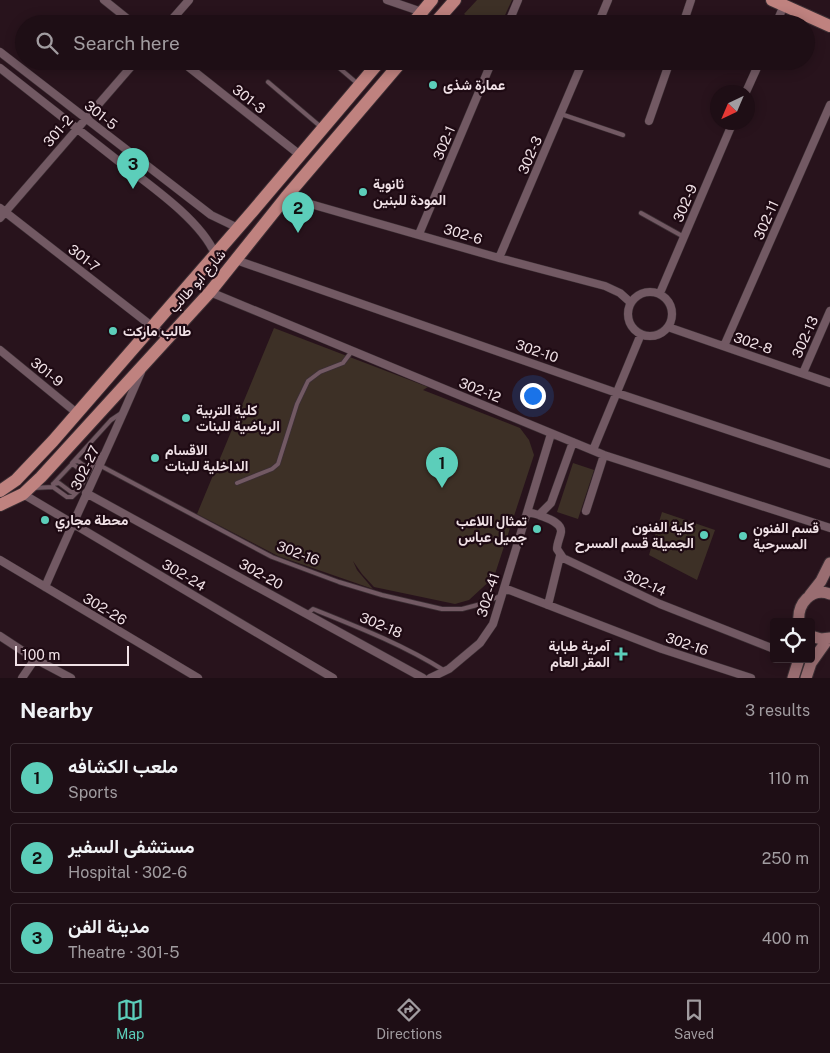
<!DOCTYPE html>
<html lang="en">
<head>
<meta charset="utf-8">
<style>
  :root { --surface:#1e0e15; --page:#2b1c22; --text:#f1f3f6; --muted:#a19ca0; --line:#3c2e34; --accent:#5cceba }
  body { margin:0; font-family:"Public Sans",Vazirmatn,sans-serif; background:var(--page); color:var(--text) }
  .controls { position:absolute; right:15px; bottom:15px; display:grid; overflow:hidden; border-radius:5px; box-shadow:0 2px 12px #0003 }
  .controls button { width:45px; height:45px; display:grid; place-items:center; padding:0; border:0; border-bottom:1px solid var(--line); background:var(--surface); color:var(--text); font:25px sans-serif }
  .compass { position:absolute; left:710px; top:85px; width:45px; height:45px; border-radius:50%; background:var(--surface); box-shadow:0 2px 12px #0003; rotate:224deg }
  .scale { position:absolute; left:15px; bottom:12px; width:114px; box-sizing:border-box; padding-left:5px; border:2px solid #f0e1e6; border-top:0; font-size:14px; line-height:18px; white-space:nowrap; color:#f0e1e6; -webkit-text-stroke:4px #1e0a13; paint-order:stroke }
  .you { position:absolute; left:532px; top:395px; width:18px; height:18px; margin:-12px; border:4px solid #fff; border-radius:50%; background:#1a73e8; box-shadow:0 0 0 8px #1a73e833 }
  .badge { display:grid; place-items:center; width:32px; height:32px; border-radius:50%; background:var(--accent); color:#111; font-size:16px; font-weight:700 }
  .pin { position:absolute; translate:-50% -41px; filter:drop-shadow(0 1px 2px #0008) }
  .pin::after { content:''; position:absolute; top:26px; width:18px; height:15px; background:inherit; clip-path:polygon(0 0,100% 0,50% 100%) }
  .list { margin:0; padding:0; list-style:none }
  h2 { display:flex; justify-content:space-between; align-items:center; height:65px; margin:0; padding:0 20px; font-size:21px }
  h2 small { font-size:16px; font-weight:400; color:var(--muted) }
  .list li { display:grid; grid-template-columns:32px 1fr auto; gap:15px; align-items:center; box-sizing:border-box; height:70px; margin:0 10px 10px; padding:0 10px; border:1px solid var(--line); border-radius:5px }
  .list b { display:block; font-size:19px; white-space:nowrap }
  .list p { margin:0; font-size:16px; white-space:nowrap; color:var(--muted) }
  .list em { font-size:16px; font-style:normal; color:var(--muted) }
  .icon { flex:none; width:28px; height:28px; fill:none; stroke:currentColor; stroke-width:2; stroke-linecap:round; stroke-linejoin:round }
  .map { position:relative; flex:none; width:830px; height:678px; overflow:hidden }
  .search { position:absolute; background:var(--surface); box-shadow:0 2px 12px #0003; left:15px; right:15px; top:15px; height:55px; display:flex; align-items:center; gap:12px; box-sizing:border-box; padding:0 18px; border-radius:28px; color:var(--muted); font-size:19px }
  .sheet { height:305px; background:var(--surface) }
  nav { display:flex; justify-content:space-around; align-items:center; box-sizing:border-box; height:70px; border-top:1px solid var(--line); background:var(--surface); font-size:14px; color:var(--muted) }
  nav a { display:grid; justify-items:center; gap:2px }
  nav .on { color:var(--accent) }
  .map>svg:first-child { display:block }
  .green { fill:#3d3026 }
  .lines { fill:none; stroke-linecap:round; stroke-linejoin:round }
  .lane-casing { stroke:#3c2f34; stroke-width:5.5 }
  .street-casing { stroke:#3c2f34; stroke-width:9 }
  .secondary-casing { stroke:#3c2f34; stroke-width:13 }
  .primary-casing { stroke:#3c2f34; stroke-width:14 }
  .lane { stroke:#725963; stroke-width:4 }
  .street { stroke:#725963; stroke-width:8 }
  .secondary { stroke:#996d71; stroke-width:11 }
  .primary { stroke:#bf827f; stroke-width:12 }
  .poi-dot { fill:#5cceba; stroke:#1e0a13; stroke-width:2 }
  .labels { text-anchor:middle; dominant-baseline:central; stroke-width:4.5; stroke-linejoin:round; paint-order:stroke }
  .poi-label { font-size:14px; font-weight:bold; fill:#f0e1e6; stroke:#1e0a13; text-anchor:start }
  .street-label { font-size:14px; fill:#f0e1e6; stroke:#1e0a13 }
</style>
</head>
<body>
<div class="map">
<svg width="830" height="678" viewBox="0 0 830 678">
  <rect width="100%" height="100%" fill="#28131c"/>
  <path class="green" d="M477,0H512L501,24H478L464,14Z
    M274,328L428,387L423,390L520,428L529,440L534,455L494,577L469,600L455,604L374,587L362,574L353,561L357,570L373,589L278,556L197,514Z
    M573,463L594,470L578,519L557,512Z
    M662,512L715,530L697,580L649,555Z"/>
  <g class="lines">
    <defs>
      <path id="lane" d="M331,61L358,84
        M268,82L321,127
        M561,114L623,135
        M641,213L684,237
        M73,462L78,461L86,467H91
        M72,463L111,420L123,412
        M101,466L272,557L339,582L382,595L442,609H462L481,604L500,596
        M54,483L71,465H74L83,472L89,470
        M237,483L272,469L278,464L297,404L308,381L320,372L343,363L352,351
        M53,484L59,483L71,492L77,491
        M33,488L53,487L67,497H72L79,490L93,464L102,454
        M307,614L313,609C358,627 404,645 445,671"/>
      <path id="street" d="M104,0L134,24
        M387,0L422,12
        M168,24L189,0
        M508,24L518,0
        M598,24L608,0
        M683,24L691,0
        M776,24L784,5
        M0,52L211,215L238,228
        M181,61L300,155
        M0,68C39,99 78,129 117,160C148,184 200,219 215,254
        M746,92L760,61
        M649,121L670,61
        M286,197L499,258L605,286L620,293L630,302
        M0,208L167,338
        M0,218L136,61
        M419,234L492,61
        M499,258L583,61
        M236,260L617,393L830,464
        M628 314a22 22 0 1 1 44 0a22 22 0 1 1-44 0Z
        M210,292L604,455L830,528
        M660,293L733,122
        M668,327L830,383
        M724,346L830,105
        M0,350L78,414
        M803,373L830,311
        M593,450L641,334
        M86,493L423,678
        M23,494L333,678
        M586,511L604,455
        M528,512L539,515L551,503L573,442
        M539,515C546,518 562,522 561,532C560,538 557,543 557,549L563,558L660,604L774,649
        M0,560L198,678
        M45,587C76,515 110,445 141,372
        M504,588L662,649L751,678
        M548,605L560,556
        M0,636L35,659L71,678
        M22,678L35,659
        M430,678L449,669L480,643L493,624L551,434"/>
      <path id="secondary" d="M810,595L821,581L830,563
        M799,622C797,604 811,587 830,594
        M811,636L821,639L830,638
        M793,678L799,659
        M806,678L811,663L828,639"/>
      <path id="primary" d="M772,0L830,26
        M412,24L432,0
        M434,24L455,0
        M0,491L16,480L53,441L252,212L380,61
        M0,505L23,494L41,477L210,292L286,197L402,61"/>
    </defs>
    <use href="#lane" class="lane-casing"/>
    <use href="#street" class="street-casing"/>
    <use href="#secondary" class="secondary-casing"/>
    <use href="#primary" class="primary-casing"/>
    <use href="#lane" class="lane"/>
    <use href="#street" class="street"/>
    <use href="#secondary" class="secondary"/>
    <use href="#primary" class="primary"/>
  </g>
  <g class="poi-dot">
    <circle cx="433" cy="85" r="5"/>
    <circle cx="363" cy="192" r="5"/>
    <circle cx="113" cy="331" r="5"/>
    <circle cx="186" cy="418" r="5"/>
    <circle cx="155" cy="458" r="5"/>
    <circle cx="45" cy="520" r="5"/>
    <circle cx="537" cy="529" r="5"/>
    <circle cx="704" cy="535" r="5"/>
    <circle cx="743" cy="536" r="5"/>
    <path d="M618.5 646.5h5v5h5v5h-5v5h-5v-5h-5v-5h5z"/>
  </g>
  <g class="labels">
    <g class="poi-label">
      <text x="443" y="85">عمارة شذى</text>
      <text x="373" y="184">ثانوية<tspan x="373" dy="16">المودة للبنين</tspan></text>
      <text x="123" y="331">طالب ماركت</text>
      <text x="196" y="410">كلية التربية<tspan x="196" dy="16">الرياضية للبنات</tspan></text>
      <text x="165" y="450">الاقسام<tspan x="165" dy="16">الداخلية للبنات</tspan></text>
      <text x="55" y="520">محطة مجاري</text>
      <text x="527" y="521" text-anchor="end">تمثال اللاعب<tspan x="527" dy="16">جميل عباس</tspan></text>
      <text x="694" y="527" text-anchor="end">كلية الفنون<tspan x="694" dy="16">الجميلة قسم المسرح</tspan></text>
      <text x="753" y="528">قسم الفنون<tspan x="753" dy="16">المسرحية</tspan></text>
      <text x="610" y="646" text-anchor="end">آمرية طبابة<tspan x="610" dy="16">المقر العام</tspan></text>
    </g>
    <g class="street-label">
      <text transform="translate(249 99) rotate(38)">301-3</text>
      <text transform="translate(101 115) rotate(38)">301-5</text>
      <text transform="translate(58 131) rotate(-49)">301-2</text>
      <text transform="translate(444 143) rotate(-67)">302-1</text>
      <text transform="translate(530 155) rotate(-67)">302-3</text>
      <text transform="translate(685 203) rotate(-67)">302-9</text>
      <text transform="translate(766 220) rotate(-66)">302-11</text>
      <text transform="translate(463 234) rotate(17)">302-6</text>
      <text transform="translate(84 258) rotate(38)">301-7</text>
      <text transform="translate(197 281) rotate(-49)">شارع ابو طالب</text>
      <text transform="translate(805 337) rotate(-66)">302-13</text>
      <text transform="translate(753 343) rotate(19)">302-8</text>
      <text transform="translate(537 351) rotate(19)">302-10</text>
      <text transform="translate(47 372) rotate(39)">301-9</text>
      <text transform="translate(480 390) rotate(22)">302-12</text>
      <text transform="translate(85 468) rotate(-64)">302-27</text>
      <text transform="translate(298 553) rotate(21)">302-16</text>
      <text transform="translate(261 574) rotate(29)">302-20</text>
      <text transform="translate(184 575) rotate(31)">302-24</text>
      <text transform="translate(645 583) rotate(24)">302-14</text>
      <text transform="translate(488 595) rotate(-72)">302-41</text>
      <text transform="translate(105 609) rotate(31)">302-26</text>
      <text transform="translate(381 625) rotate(23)">302-18</text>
      <text transform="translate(687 644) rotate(19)">302-16</text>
    </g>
  </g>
</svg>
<div class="controls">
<button><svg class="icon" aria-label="locate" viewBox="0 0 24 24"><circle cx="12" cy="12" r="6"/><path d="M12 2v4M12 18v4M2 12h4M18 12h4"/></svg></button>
</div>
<svg class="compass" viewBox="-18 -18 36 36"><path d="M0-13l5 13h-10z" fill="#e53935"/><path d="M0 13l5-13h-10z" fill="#a19ca0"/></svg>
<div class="scale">100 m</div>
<div class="you"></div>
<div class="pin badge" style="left:442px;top:488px">1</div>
<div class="pin badge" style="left:298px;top:233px">2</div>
<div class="pin badge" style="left:133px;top:189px">3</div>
<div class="search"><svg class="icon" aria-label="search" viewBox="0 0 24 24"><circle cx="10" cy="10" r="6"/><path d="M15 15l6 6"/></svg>Search here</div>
</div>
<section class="sheet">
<h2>Nearby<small>3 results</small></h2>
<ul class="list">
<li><span class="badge">1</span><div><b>ملعب الكشافه</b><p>Sports</p></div><em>110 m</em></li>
<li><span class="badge">2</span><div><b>مستشفى السفير</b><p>Hospital · 302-6</p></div><em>250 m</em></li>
<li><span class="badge">3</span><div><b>مدينة الفن</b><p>Theatre · 301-5</p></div><em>400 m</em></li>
</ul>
</section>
<nav>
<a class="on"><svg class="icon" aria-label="map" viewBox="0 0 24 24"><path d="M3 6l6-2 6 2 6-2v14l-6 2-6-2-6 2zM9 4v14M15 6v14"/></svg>Map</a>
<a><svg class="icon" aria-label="directions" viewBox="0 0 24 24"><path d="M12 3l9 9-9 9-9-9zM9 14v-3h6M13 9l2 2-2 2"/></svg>Directions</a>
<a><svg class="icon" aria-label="saved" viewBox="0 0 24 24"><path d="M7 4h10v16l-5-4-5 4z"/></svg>Saved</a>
</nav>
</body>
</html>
